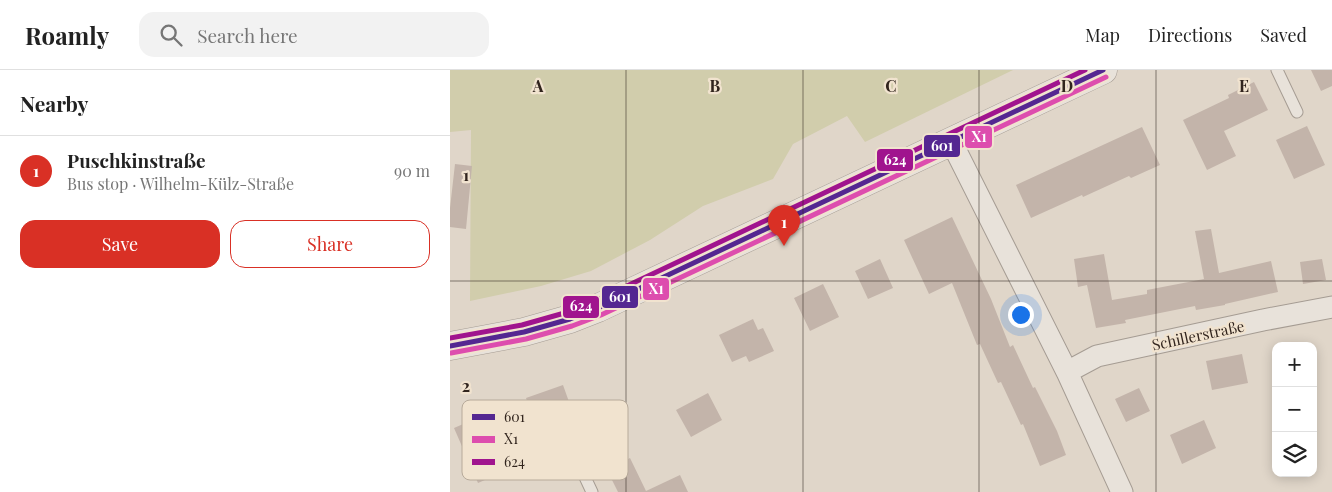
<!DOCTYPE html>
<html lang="en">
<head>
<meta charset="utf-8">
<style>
  :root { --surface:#fff; --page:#f2f2f2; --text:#222; --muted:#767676; --line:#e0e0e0; --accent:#d93025 }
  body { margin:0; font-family:"Playfair Display",serif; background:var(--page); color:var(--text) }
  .controls { position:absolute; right:15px; bottom:15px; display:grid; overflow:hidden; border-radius:10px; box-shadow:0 2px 12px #0003 }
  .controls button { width:45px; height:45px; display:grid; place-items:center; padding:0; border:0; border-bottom:1px solid var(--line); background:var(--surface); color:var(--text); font:25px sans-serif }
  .you { position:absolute; left:570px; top:244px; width:18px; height:18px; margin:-12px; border:4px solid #fff; border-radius:50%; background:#1a73e8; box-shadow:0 0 0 8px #1a73e833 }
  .badge { display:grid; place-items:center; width:32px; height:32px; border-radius:50%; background:var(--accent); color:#fff; font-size:16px; font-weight:700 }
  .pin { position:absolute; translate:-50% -41px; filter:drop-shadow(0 1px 2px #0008) }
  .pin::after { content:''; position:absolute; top:26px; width:18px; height:15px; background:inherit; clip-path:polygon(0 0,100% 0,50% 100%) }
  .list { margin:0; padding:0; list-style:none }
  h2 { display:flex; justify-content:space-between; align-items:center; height:65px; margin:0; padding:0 20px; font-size:21px }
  h2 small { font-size:16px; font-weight:400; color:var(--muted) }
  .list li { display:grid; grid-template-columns:32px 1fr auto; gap:15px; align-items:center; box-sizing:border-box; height:70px; padding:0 20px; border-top:1px solid var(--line) }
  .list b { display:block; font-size:19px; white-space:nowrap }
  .list p { margin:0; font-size:16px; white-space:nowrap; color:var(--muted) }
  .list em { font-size:16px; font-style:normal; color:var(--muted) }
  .actions { display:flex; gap:10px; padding:15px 20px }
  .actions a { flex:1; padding:11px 0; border:1px solid var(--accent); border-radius:15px; text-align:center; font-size:18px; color:var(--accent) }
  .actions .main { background:var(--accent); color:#fff }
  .icon { flex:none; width:28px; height:28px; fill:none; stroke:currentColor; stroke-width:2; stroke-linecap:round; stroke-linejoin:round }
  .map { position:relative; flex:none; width:882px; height:422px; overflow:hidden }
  header { display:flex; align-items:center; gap:30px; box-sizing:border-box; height:70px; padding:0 25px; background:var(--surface); border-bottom:1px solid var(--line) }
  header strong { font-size:24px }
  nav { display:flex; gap:28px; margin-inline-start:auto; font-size:18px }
  .search { width:350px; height:45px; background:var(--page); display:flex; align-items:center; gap:12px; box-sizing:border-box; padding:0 18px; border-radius:15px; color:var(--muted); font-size:19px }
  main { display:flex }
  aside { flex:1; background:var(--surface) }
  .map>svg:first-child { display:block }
  .green { fill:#d1cdac }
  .building { fill:#c3b4aa }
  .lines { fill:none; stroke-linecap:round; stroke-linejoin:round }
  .service-casing { stroke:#a59c93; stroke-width:13 }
  .minor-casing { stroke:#a59c93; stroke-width:23 }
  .tertiary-casing { stroke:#a59c93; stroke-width:29 }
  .service { stroke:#e8e2da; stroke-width:11 }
  .minor { stroke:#e8e2da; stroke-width:21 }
  .tertiary { stroke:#e8e2da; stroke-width:28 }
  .bus-1-casing { stroke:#f1e3cf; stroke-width:9 }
  .bus-2-casing { stroke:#f1e3cf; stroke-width:9 }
  .bus-3-casing { stroke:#f1e3cf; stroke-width:9 }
  .bus-1 { stroke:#542791; stroke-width:5 }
  .bus-2 { stroke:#dd4dae; stroke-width:5 }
  .bus-3 { stroke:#a0148e; stroke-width:5 }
  .grid { fill:none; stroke:#31241d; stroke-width:1; stroke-opacity:0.55 }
  .labels { text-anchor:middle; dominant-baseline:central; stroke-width:4.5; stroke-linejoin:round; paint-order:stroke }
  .street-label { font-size:15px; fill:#31241d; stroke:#f1e3cf }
  .key { fill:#f1e3cf; stroke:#b7aa9a; stroke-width:1 }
  .key-label { font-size:14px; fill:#31241d }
  .grid-label { font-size:16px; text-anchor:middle; font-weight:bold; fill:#31241d; stroke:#f1e3cf; stroke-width:4.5; stroke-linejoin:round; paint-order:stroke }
  .line-badge { stroke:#f1e3cf; stroke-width:2 }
  .badge-label { font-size:14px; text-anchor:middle; font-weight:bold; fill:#fff }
</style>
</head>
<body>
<header>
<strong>Roamly</strong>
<div class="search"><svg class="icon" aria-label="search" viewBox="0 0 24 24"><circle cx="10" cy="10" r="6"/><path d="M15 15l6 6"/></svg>Search here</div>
<nav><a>Map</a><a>Directions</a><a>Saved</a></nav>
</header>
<main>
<aside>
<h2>Nearby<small></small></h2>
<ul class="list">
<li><span class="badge">1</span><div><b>Puschkinstraße</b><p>Bus stop · Wilhelm-Külz-Straße</p></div><em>90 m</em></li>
</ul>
<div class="actions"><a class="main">Save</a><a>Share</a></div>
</aside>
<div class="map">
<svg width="882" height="422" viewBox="0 0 882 422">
  <rect width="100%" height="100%" fill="#e0d6c9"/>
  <path class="green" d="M0,0H563L415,72L397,46L343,74L323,109L253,136L200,170L141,201L91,216L20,231L21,60L0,62Z"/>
  <path class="building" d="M861,0H882V16L871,21Z
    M804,12L818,40L774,61L786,86L757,100L733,50L779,28L778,25Z
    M857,56L875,95L844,109L826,70Z
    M692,57L710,95L681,108L679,106L633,127L632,125L581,148L566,115Z
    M5,94L22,96L16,159L0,157V138Z
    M502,147L541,229L560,277L563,275L583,318L585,317L607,361L616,385L590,396L573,354L571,355L551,312L548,313L530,274L527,275L502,213L479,224L454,170Z
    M761,159L769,203L821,191L828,222L775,234V235L746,240L745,236L675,250L676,253L646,258L637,215L628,217L624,189L654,184L662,230L697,224V220L754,209L745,161Z
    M430,189L443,218L418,229L405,201Z
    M872,189L876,210L853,214L850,192Z
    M373,214L389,247L360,261L344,228Z
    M303,249L308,260L313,258L324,281L299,292L296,286L282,292L269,265Z
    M792,284L798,313L762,320L756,291Z
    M113,315L123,343L86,357L76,328Z
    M689,318L700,341L676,352L665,329Z
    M258,323L272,350L241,367L226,340Z
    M34,345L58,400L28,413L4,358Z
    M754,350L766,378L732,394L720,365Z
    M180,388L196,421L230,405L238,422H168L157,400Z"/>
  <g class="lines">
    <defs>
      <path id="service" d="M827,0L847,42
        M134,405L142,422"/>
      <path id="minor" d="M501,71L617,302L672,422
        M617,302L647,286L813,250L882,237"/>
      <path id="tertiary" d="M0,276L74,262L120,249L148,238L653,0"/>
    </defs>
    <use href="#service" class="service-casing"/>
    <use href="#minor" class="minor-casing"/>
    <use href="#tertiary" class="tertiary-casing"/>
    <use href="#service" class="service"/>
    <use href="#minor" class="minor"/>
    <use href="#tertiary" class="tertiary"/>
    <defs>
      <path id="bus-1" d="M0,276L74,262L120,249L148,238L653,0"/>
      <path id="bus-2" d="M1,283L76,269L122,256L151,245L656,7"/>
      <path id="bus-3" d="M0,268L72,255L118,242L145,231L635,0"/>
    </defs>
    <use href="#bus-1" class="bus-1-casing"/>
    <use href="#bus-2" class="bus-2-casing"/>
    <use href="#bus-3" class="bus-3-casing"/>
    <use href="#bus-1" class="bus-1"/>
    <use href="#bus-2" class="bus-2"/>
    <use href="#bus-3" class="bus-3"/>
  </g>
  <path class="grid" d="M176,0V422M353,0V422M529,0V422M706,0V422M0,211H882"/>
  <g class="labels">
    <g class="street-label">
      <text transform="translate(748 265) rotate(-12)">Schillerstraße</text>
    </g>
  </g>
  <rect x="12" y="330" width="166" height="80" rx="8" class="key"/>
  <rect x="22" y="344" width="23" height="6" fill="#542791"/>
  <rect x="22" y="366" width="23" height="7" fill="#dd4dae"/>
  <rect x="22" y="389" width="23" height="6" fill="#a0148e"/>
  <g class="key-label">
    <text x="54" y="352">601</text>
    <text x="54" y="374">X1</text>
    <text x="54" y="397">624</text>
  </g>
  <g class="grid-label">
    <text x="88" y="22">A</text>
    <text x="265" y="22">B</text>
    <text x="441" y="22">C</text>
    <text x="617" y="22">D</text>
    <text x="794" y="22">E</text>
    <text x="16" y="111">1</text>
    <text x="16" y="322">2</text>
  </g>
  <g class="line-badge">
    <rect x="514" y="55" width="29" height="24" rx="5" fill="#dd4dae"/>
    <rect x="473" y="64" width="38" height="24" rx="5" fill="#542791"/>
    <rect x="426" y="78" width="38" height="24" rx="5" fill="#a0148e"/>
    <rect x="192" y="207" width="28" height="24" rx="5" fill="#dd4dae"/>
    <rect x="151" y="215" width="38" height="24" rx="5" fill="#542791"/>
    <rect x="112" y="225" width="38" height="24" rx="5" fill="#a0148e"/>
  </g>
  <g class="badge-label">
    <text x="529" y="72">X1</text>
    <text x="492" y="81">601</text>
    <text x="445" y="95">624</text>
    <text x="206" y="224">X1</text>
    <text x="170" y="232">601</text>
    <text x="131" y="241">624</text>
  </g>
</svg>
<div class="controls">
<button>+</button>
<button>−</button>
<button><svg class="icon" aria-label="layers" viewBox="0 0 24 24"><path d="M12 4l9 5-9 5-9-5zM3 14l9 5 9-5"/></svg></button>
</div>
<div class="you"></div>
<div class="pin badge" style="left:334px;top:176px">1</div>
</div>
</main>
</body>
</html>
